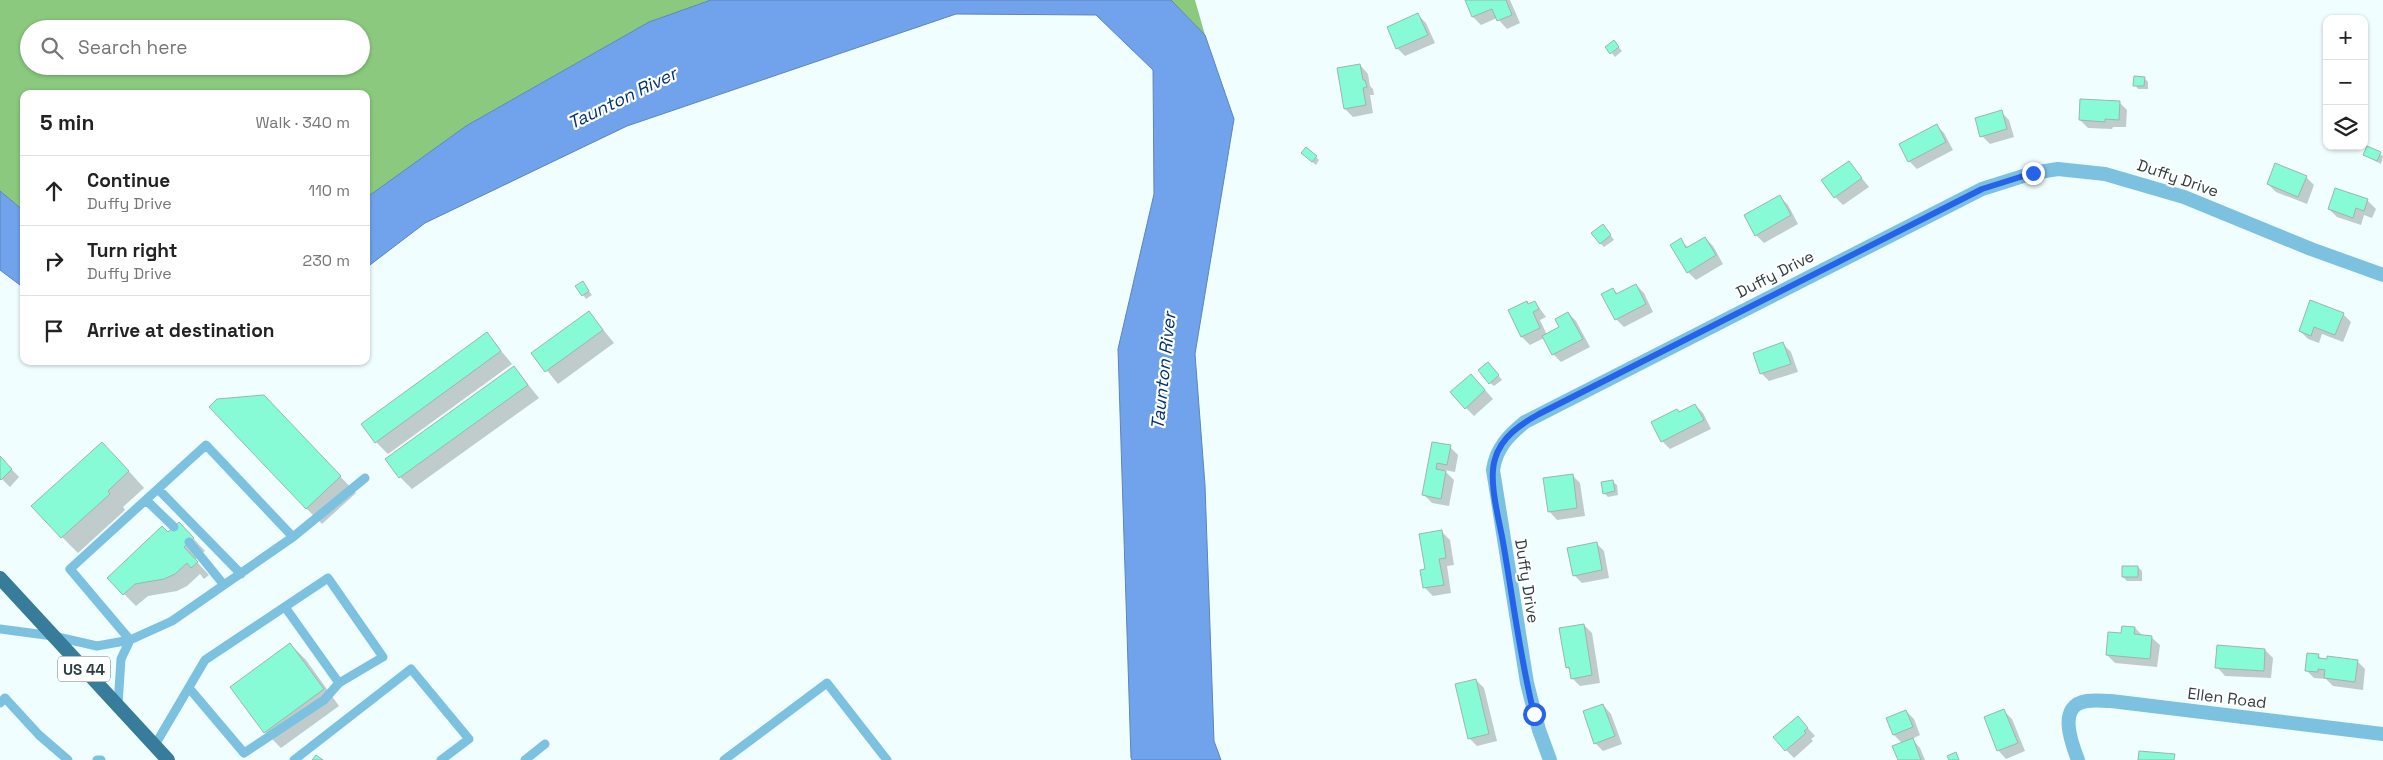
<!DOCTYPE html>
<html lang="en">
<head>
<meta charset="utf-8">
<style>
  :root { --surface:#fff; --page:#f2f2f2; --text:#222; --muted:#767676; --line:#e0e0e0 }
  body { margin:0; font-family:"Space Grotesk",sans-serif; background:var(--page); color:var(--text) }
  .controls { position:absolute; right:15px; top:15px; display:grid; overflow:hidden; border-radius:10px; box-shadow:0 1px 4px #0004 }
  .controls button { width:45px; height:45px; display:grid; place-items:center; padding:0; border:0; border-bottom:1px solid var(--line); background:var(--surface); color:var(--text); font:25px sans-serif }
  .stop { position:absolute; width:15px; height:15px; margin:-11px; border:4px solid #2563eb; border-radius:50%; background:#fff }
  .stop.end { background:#2563eb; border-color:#fff; box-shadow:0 1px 5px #0008 }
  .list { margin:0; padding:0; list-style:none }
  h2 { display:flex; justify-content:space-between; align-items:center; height:65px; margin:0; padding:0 20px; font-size:21px }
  h2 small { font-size:16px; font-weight:400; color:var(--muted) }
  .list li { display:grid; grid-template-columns:32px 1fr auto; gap:15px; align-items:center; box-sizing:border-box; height:70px; padding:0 20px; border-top:1px solid var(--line) }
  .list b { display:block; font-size:19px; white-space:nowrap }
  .list p { margin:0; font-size:16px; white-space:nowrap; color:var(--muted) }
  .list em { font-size:16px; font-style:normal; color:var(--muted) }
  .icon { flex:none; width:28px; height:28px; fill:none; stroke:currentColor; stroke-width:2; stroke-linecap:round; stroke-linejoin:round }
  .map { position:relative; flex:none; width:2383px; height:760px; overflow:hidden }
  .search { position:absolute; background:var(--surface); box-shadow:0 1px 4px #0004; left:20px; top:20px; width:350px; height:55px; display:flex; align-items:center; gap:12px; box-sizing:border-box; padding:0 18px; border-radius:28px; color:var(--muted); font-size:19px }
  .panel { position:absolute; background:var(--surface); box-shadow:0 1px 4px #0004; left:20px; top:90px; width:350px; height:275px; border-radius:10px }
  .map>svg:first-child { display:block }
  .forest { fill:#8bc97f; fill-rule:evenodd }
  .water { fill:#70a3ec; stroke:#5d85b8 }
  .shadow { fill:#0003 }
  .building { fill:#87fbd5; stroke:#99b8ac }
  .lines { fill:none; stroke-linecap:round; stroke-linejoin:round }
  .service { stroke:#7dc1e0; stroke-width:9 }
  .minor { stroke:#7dc1e0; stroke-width:14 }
  .trunk { stroke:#377c9a; stroke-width:14 }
  .route { stroke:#2563eb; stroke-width:6 }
  .labels { text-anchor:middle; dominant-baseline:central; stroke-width:4.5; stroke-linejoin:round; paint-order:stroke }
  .shield { fill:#fff; stroke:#6e7879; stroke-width:1 }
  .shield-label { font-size:15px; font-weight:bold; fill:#303e3f }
  .street-label { font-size:16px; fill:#303e3f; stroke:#fff }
  .water-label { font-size:18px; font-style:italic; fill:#023474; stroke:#fff }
</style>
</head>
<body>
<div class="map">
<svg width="2383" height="760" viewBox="0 0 2383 760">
  <rect width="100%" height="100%" fill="#f0feff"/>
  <path class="forest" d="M0,0H711L649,22L466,126L366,198V94H24V211L0,191ZM29,29H361V66H29Z
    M1171,0H1195L1205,35Z"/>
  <path class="water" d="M711,0H1171L1205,35L1234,119L1195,354L1205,485L1214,741L1221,760H1132L1131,758L1118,349L1154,194L1153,70L1096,15L956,14L627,126L425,223L366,268V198L466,126L649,22Z
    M0,191L24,211V288L0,270Z"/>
  <path class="shadow" d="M1466,0H1510L1520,23L1507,29L1497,18L1481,25L1473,17Z
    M1418,15L1426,23L1435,43L1405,56L1397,48Z
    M1617,45L1622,51L1615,57L1607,47Z
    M1360,65L1368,74L1370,86L1373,89L1374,95H1370L1373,113L1353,117L1345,109Z
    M2144,78L2148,82V89H2138L2135,85Z
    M2119,102L2127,110L2126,127H2113L2112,129L2088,128L2080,120Z
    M2001,112L2009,120L2014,137L1990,144L1982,136Z
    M1936,125L1944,133L1953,150L1917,169L1909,161Z
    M2367,148L2383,156L2381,164L2364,155Z
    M1306,157H1316L1319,160L1316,165Z
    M1849,162L1869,187L1843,205L1835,197Z
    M2306,177L2314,185L2307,204L2276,192L2268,184Z
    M2336,189L2368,201L2376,209L2372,218L2364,215L2361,225L2337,217L2329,209Z
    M1780,197L1788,205L1798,224L1764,243L1756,235Z
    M1606,229L1614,240L1604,247L1600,243Z
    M1705,238L1713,246L1723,264L1696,280L1688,272L1680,240L1689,248Z
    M583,283L592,295L586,299L577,286Z
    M1636,285L1644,293L1653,312L1624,327L1616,319L1613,289L1618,294Z
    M1535,302L1546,317L1540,320L1547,335L1561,328L1568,313L1576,321L1590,347L1561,362L1553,354L1544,338L1530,345L1522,337L1510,311Z
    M589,312L614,343L558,384L533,353Z
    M2343,314L2351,322L2343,342L2322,334L2319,343L2308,339L2300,331Z
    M487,334L512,364L388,454L376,442Z
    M1783,344L1791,352L1798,372L1769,381L1761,373Z
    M514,367L539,398L412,489L400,477Z
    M1492,367L1502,380L1494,386L1490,383Z
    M1479,383L1493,399L1474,416L1466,408Z
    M1695,405L1703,413L1711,429L1670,449L1662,441L1680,413Z
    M280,413L356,493L322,524L306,508Z
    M1433,443L1450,447L1458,455L1455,472L1444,470L1454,480L1449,506L1432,503L1424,495Z
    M0,457L19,477L10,487L0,477Z
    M118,459L144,488L123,507L125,510L78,553L62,537Z
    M1572,475L1580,483L1585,516L1557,520L1549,511Z
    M1613,482L1617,485L1618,495L1608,497L1604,493Z
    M1441,531L1450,540L1454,565L1447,566L1451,593L1433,596L1425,588L1426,570Z
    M168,533L191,536L205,551L195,560L209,575L204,579L200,574L187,586L177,591L148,596L136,606L124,594Z
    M1596,543L1604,551L1609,578L1582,583L1574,575Z
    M2138,567L2142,571V581H2127L2123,577Z
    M1584,625L1592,633L1600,683L1580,686L1572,678L1571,672L1567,667Z
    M2135,628L2143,636L2151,637L2160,645L2157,667L2115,663L2107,655L2122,635Z
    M290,644L306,660L339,706L281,748L265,732Z
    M2265,650L2273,658L2271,678L2225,676L2217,667Z
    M2318,655L2323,660L2357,661L2365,669L2363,690L2333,686L2326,679L2314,678L2306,670Z
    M1476,680L1484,688L1497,741L1477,746L1469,738Z
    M1603,705L1611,714L1622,744L1603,751L1595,743Z
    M1906,711L1914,719L1920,735L1912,739L1920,748L1925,760H1899L1902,743L1894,735L1887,719Z
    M2004,711L2012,719L2025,751L2006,759L1998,750L1986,718Z
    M1806,726L1815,736L1811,739L1813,741L1794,758L1786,750Z"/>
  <path class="building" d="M1465,0H1506L1512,15L1497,21L1492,9L1472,17Z
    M1418,13L1428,35L1396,49L1387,27Z
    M1614,40L1619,47L1610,54L1605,47Z
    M1360,64L1363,80H1365L1367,87L1363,88L1366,105L1344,109L1337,68Z
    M2134,76L2145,77L2144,86H2133Z
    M2080,99L2120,101L2119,120L2105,119V122L2079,120Z
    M2002,110L2007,129L1980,137L1975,118Z
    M1937,124L1946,142L1908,162L1899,144Z
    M2367,146L2381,152L2377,161L2363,155Z
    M1306,147L1317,156L1312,162L1301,153Z
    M1849,161L1862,178L1834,198L1821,180Z
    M2275,163L2307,176L2298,197L2267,184Z
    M2335,188L2368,199L2364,211L2356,208L2353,218L2328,209Z
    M1780,195L1791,215L1755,236L1744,215Z
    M1603,224L1611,235L1600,244L1591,233Z
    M1705,237L1716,255L1687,273L1670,245L1681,238L1686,248Z
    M583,281L589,291L582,296L575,286Z
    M1636,284L1646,304L1615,320L1601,294L1613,288L1616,294Z
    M2310,300L2344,313L2335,335L2314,327L2311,336L2299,331Z
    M1527,301L1528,304L1535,301L1539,309L1533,312L1540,328L1521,337L1508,310Z
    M589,311L603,330L545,372L531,353Z
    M1568,312L1583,339L1552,355L1542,336L1559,327L1555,319Z
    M487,332L501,351L375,443L361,424Z
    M1783,342L1791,364L1760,374L1753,353Z
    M1488,362L1499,375L1489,384L1478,370Z
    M514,366L528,385L399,478L385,459Z
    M1471,374L1485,390L1465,409L1450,392Z
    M264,395L341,476L306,509L209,407L217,399Z
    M1695,404L1704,420L1661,442L1651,422L1677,409L1679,412Z
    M102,442L129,471L108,491L110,494L61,538L31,506Z
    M1432,442L1451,445L1447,465L1437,463L1436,469L1446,471L1441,499L1422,495Z
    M0,456L12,469L1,480L0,479Z
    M1573,474L1577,508L1548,512L1543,478Z
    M1613,480L1615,491L1603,494L1601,482Z
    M179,522L194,538L184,547L198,562L191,568L187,563L175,574L164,579L135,584L123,595L107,578L162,526L168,532Z
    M1442,530L1446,558L1439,559L1444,585L1423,588L1420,570L1425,569L1419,534Z
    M1597,542L1602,570L1573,576L1567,548Z
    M2122,566H2138V577H2122Z
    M1584,624L1592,675L1571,679L1569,667L1566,668L1559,628Z
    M2122,626L2135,627L2134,634L2152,636L2150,659L2106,655L2108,632L2121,633Z
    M290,643L324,689L264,733L230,687Z
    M2217,645L2265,649L2264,671L2215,668Z
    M2307,653L2319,654L2318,658L2327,659V656L2358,660L2355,682L2324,678L2325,670L2318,669V672L2305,671Z
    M1476,679L1489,734L1468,739L1455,684Z
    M1603,704L1615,736L1594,744L1583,711Z
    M2004,709L2018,743L1997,751L1984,717Z
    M1906,710L1913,727L1893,735L1886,718Z
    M1798,716L1808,728L1804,731L1806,733L1785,751L1773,737Z
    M1913,738L1921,760H1898L1892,746Z
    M2139,751L2175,754L2174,760H2138Z
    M1956,752L1959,760H1949L1947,756Z
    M316,755L323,760H312Z"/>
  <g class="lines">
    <path class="service" d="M158,489L241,574
      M146,500L174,527
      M189,542L224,585
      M0,629L53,636L97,646L130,640L172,621L293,537L365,478
      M130,640L70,569L206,445L293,537
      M189,688L244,753L324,700L339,683
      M0,703L5,698L39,735L68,760
      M118,705L121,659L130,640
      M155,745L205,660L328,578L383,657L339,683L285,607
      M97,760H101
      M294,760L411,669L469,739L441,760
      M525,760L545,744
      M724,760L827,683L887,760"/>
    <path class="minor" d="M1550,760L1539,730L1527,683L1493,470C1496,448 1509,435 1525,422L1982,189L2033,173L2058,169L2105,174L2184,197L2311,249L2383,275
      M2078,760C2071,742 2057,705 2087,701C2095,700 2103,701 2111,701L2383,734"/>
    <path class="trunk" d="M0,578L168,760"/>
  </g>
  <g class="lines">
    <path class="route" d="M1534,714C1520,658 1513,599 1503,542C1499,519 1488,481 1495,459C1501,437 1521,424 1539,414L1982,189L2033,173"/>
  </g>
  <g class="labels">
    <rect class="shield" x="58" y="656.5" width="52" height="25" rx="4"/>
    <g class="shield-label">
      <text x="84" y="669">US 44</text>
    </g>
    <g class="street-label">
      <text transform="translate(2178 178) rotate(19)">Duffy Drive</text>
      <text transform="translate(1775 274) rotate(-27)">Duffy Drive</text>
      <text transform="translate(1527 581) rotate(81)">Duffy Drive</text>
      <text transform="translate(2227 698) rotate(7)">Ellen Road</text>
    </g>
    <g class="water-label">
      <text transform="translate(622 98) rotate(-26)">Taunton River</text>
      <text transform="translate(1163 371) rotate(-84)">Taunton River</text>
    </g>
  </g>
</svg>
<div class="controls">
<button>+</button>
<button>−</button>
<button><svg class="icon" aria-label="layers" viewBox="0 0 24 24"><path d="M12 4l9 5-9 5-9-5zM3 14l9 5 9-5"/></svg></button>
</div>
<div class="stop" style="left:1534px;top:714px"></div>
<div class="stop end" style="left:2033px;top:173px"></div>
<div class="search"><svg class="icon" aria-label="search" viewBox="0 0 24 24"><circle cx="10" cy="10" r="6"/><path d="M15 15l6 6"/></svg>Search here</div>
<section class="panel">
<h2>5 min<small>Walk · 340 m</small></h2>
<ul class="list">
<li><svg class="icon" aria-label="ahead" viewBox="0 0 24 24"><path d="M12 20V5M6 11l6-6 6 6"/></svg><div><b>Continue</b><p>Duffy Drive</p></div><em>110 m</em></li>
<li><svg class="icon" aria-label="right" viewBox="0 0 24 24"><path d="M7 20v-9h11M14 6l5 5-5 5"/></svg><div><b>Turn right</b><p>Duffy Drive</p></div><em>230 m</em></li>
<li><svg class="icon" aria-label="arrive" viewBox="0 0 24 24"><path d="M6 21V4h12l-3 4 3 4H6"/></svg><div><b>Arrive at destination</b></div></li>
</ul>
</section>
</div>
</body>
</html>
